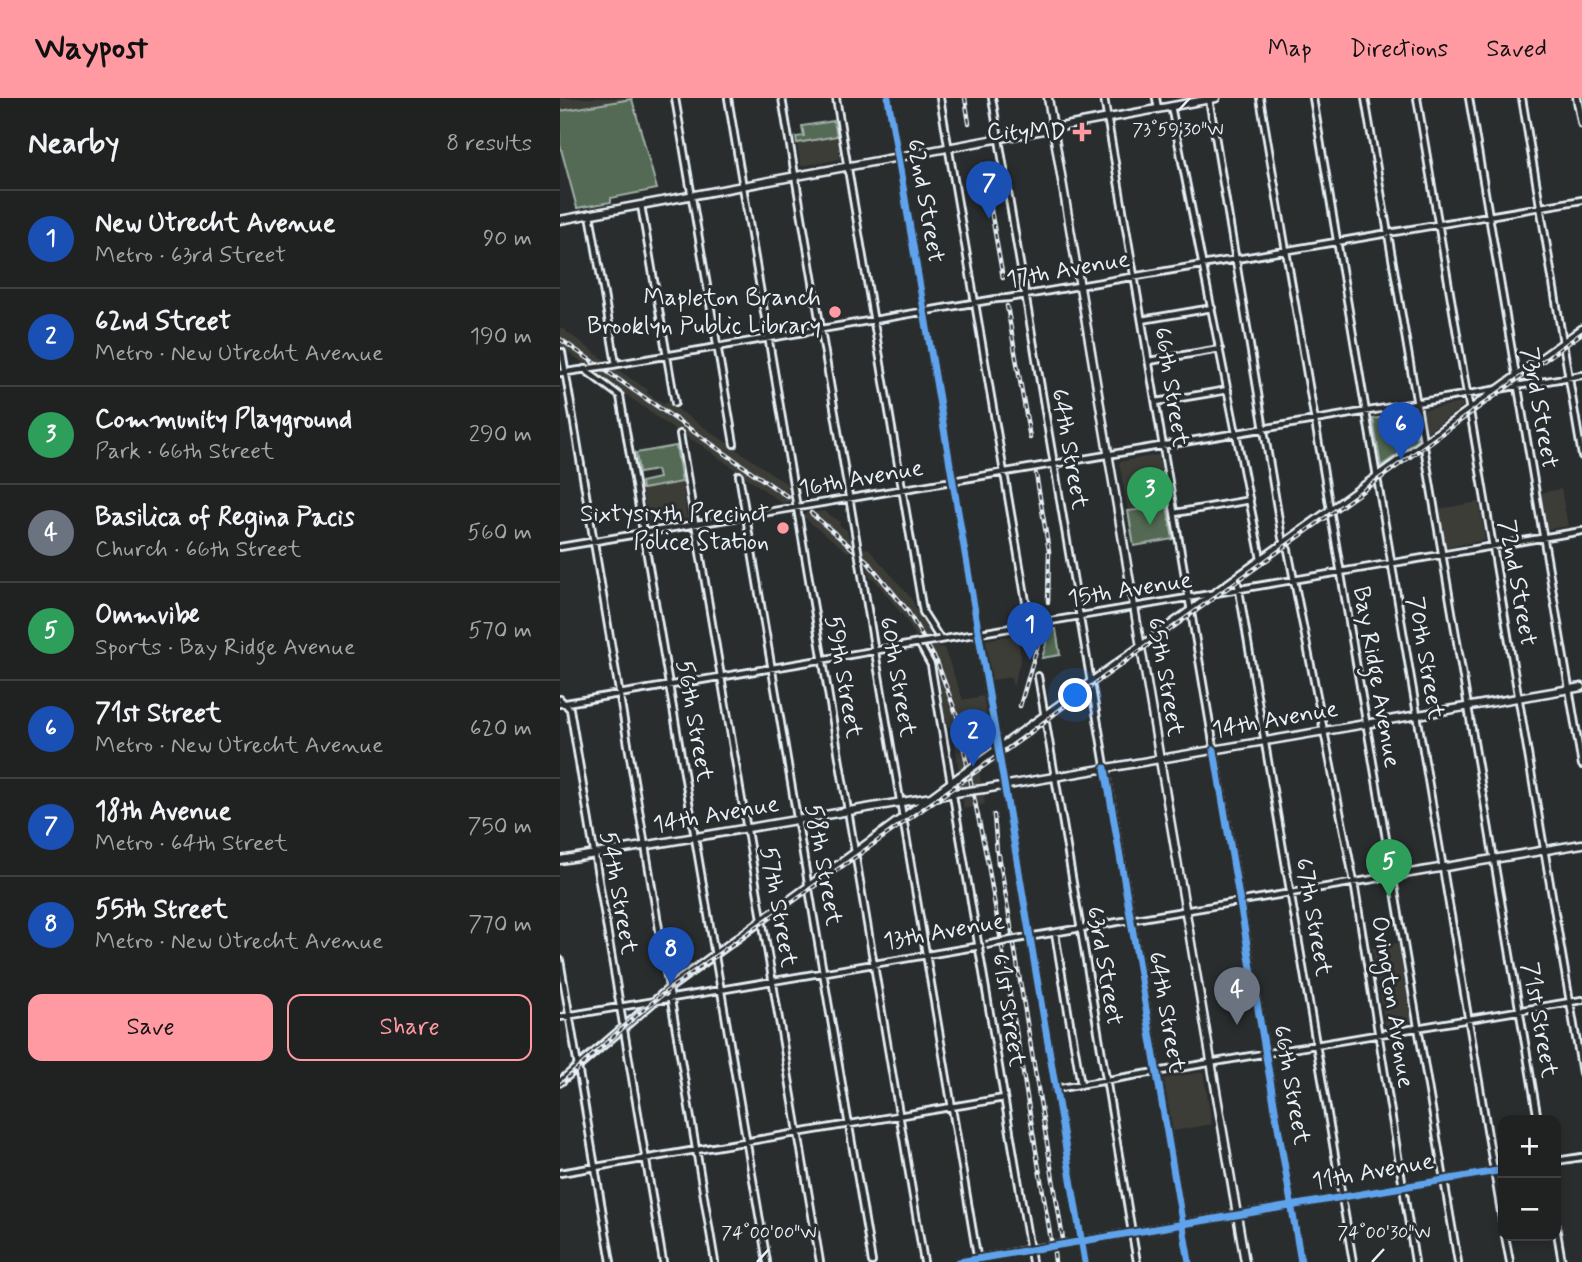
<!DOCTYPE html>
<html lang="en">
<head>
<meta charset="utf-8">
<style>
  :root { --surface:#202222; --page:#2d2f2f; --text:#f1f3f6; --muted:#a2a4a5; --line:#3d3f40; --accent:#ff9aa2 }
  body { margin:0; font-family:Mynerve,sans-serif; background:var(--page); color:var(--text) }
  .controls { position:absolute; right:21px; bottom:21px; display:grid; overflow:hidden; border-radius:14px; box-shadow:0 4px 10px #0003 }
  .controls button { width:63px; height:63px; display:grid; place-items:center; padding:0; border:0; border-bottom:2px solid var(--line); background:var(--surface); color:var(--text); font:35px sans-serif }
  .you { position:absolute; left:516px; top:598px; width:24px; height:24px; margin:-18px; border:5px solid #fff; border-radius:50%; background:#1a73e8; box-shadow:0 0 0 10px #1a73e833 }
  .badge { display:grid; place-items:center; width:46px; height:46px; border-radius:50%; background:var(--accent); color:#fff; font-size:23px; font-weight:700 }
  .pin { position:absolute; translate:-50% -58px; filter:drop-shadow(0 2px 4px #0008) }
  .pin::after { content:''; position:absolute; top:37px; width:24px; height:21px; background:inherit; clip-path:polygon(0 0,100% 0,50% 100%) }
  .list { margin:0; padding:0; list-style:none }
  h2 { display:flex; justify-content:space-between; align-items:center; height:91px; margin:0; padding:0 28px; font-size:30px }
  h2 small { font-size:23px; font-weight:400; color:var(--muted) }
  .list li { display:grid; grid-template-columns:46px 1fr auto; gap:21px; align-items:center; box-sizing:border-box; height:98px; padding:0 28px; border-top:2px solid var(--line) }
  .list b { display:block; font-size:26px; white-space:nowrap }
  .list p { margin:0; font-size:23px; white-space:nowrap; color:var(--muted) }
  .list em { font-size:23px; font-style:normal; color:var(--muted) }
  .actions { display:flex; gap:14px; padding:21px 28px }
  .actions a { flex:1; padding:16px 0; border:2px solid var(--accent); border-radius:14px; text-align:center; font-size:24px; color:var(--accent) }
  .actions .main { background:var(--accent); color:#111 }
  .map { position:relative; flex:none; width:1022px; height:1164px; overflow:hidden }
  header { display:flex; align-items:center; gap:42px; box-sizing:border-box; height:98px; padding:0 35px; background:var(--accent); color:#111 }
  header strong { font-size:33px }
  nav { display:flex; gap:38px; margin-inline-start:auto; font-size:24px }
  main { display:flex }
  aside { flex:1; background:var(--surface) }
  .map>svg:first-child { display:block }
  .built { fill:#3d3d39 }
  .green { fill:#556a55; stroke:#9eaea6; stroke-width:2 }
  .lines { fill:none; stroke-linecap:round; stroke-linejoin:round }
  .street-casing { stroke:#e8f1f8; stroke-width:10 }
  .secondary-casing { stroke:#e8f1f8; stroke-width:11 }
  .street { stroke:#2a2d2e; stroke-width:4.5 }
  .secondary { stroke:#2a2d2e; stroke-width:6 }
  .rail-casing { stroke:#e8f1f8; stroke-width:4.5 }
  .rail { stroke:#2a2d2e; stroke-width:2; stroke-dasharray:5; stroke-linecap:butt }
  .street-bridge-casing { stroke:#e8f1f8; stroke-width:10; stroke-linecap:butt }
  .secondary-bridge-casing { stroke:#e8f1f8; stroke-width:11; stroke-linecap:butt }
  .street-bridge { stroke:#2a2d2e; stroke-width:4.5 }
  .secondary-bridge { stroke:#2a2d2e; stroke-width:6 }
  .cycleway-casing { stroke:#2a2d2e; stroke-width:11 }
  .cycleway { stroke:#60a3ed; stroke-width:7 }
  .ticks { fill:none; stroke:#e8f1f8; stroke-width:2.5 }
  .poi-dot { fill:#ff9aa2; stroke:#2a2d2e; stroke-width:2.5 }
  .labels { text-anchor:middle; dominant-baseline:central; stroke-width:6; stroke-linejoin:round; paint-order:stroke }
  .poi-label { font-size:24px; fill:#e8f1f8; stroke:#2a2d2e; text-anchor:end }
  .street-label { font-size:24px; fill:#e8f1f8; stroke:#2a2d2e }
  .ticks-label { font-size:18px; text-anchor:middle; fill:#e8f1f8; stroke:#2a2d2e; stroke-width:6; stroke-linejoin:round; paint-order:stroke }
</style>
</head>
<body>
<header>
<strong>Waypost</strong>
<nav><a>Map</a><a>Directions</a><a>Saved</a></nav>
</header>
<main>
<aside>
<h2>Nearby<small>8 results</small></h2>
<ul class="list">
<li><span class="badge" style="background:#1a4fb4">1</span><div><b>New Utrecht Avenue</b><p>Metro · 63rd Street</p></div><em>90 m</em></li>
<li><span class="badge" style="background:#1a4fb4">2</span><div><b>62nd Street</b><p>Metro · New Utrecht Avenue</p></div><em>190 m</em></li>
<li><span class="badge" style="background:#2e9e5b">3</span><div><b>Community Playground</b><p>Park · 66th Street</p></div><em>290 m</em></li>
<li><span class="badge" style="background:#6b7280">4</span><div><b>Basilica of Regina Pacis</b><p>Church · 66th Street</p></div><em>560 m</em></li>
<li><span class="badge" style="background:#2e9e5b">5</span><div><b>Ommvibe</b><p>Sports · Bay Ridge Avenue</p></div><em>570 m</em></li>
<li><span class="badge" style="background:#1a4fb4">6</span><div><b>71st Street</b><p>Metro · New Utrecht Avenue</p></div><em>620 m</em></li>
<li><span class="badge" style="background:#1a4fb4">7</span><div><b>18th Avenue</b><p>Metro · 64th Street</p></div><em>750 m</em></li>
<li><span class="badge" style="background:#1a4fb4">8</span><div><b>55th Street</b><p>Metro · New Utrecht Avenue</p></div><em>770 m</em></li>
</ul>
<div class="actions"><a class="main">Save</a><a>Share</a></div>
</aside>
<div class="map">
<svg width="1022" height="1164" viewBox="0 0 1022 1164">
  <rect width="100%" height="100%" fill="#2a2d2e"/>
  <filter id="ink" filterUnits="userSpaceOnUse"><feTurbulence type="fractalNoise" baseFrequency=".0143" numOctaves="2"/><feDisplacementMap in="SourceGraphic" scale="14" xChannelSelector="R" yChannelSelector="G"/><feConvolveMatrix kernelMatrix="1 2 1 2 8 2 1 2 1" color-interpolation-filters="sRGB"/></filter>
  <g filter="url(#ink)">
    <path class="built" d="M0,0H71L72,1L0,13Z
      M277,38L280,61L241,68L237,45Z
      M0,229L58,272L88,292L87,295L104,306L107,304L227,386L230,404L222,405L141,347L116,333L0,248Z
      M902,305L903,308L867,334L863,312Z
      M598,357L607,408L568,413L559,364Z
      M122,384L127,420L89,427L82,391Z
      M1001,391L1008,428L988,431L981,395Z
      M919,404L925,442L886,449L879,411Z
      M264,413L280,424L279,427L287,432L288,438L304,451L308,450L351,500L360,519L377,549L384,550L403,602L423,598L431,645L416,657L425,706L404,711L393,629H388L383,609L379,573L362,539H356L345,520L314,481L310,480L307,467L291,453L288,454L243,419L246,415Z
      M457,537L461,560L453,589L451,579L432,582L426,542Z
      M838,845L851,923L825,927L812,849Z
      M643,974L652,1026L613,1033L604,981Z"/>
    <path class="green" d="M72,1L97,91L51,100V104L17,110L0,47V13Z
      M274,23L277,38L237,45L236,39L244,38L242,28Z
      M852,314L857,343L821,368L813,321Z
      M116,348L122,384L82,391L81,384L99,380L97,372L79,375L76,355Z
      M607,408L613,441L574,448L568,413Z
      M496,531L500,557L482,560L490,532Z"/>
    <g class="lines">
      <defs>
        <path id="street" d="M115,0L174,346
          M168,0L364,1164
          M222,0L297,446
          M276,0L363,514L380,541
          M328,0L525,1164
          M380,0L470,527
          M432,0L629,1164
          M544,0L741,1164
          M596,0L598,11
          M700,0L898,1164
          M753,0L943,1126
          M805,0L978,1022
          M857,0L1022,975
          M909,0L1022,667
          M962,0L1022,358
          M649,1L722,440L728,452L794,784L855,1164
          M611,8L701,461
          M81,107L115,305
          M30,116L56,266
          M448,200L1022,102
          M582,222L652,210
          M2,254L155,1164
          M589,263L660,251
          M52,267L436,201
          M24,271L60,298L207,1164
          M0,275L27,271
          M596,304L668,292
          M120,336L260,1164
          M179,377L312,1164
          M615,415L690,402
          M0,449L1022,277
          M299,459L418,1164
          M677,480L793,1164
          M379,542L1022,433
          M359,545L371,567L472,1164
          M478,578L577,1164
          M0,601L10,611L103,1164
          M0,606L360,545
          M495,835L510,925
          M462,840L832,778
          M0,862L51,1164
          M0,919L420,848
          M511,928L521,987
          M495,991L1022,902
          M996,1063L1022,1059
          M0,1075L444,1000
          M996,1128L1002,1164
          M945,1138L950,1164
          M511,1145L943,1072
          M399,1164L478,1150"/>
        <path id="secondary" d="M488,0L685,1164
          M1017,0L1022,26
          M0,122L656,0
          M417,666L1022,231
          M424,691L1022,589
          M0,762L401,694
          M832,778L1022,746
          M0,984L113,887L400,678"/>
      </defs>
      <use href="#street" class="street-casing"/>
      <use href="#secondary" class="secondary-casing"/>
      <use href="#street" class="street"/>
      <use href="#secondary" class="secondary"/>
      <defs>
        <path id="rail" d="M405,0L409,25
          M423,67L443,180
          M447,208L470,340
          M0,241L228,399
          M476,376L489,453L488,504
          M251,415L307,463L347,512L377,564L397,618L428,766L491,1142
          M460,608L480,539
          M434,717L438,766
          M439,757L503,1141
          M0,987L78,916L112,889L466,638L523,594L1022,235
          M494,1155L495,1164"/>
      </defs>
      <use href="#rail" class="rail-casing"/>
      <use href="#rail" class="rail"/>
      <defs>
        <path id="street-bridge" d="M436,201L448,200
          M31,270L52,267
          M297,446L299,459
          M360,545L379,542
          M426,847L462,840
          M478,1150L511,1145"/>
        <path id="secondary-bridge" d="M400,678L417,666
          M401,694L424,691"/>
      </defs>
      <use href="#street-bridge" class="street-bridge-casing"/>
      <use href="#secondary-bridge" class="secondary-bridge-casing"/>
      <use href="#street-bridge" class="street-bridge"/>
      <use href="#secondary-bridge" class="secondary-bridge"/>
      <defs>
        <path id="cycleway" d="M328,0L525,1164
          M654,652L741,1164
          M545,670L629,1164
          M399,1164L943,1072"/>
      </defs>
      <use href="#cycleway" class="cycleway-casing"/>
      <use href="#cycleway" class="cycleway"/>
    </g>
  </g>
  <path class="ticks" d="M618,13L630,0M197,1164L209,1151M812,1164L824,1151"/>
  <g class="poi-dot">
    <path d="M518.5 23.5h7v7h7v7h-7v7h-7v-7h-7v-7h7z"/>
    <circle cx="275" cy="214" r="7"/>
    <circle cx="223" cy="430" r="7"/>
  </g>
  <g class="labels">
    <g class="poi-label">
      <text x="506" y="34">CityMD</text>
      <text x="261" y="200">Mapleton Branch<tspan x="261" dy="28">Brooklyn Public Library</tspan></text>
      <text x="209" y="416">Sixtysixth Precinct<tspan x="209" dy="28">Police Station</tspan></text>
    </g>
    <g class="street-label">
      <text transform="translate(365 103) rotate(80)">62nd Street</text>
      <text transform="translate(508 172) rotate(-10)">17th Avenue</text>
      <text transform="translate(611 289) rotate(81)">66th Street</text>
      <text transform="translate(979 310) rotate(80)">73rd Street</text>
      <text transform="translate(509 351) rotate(80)">64th Street</text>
      <text transform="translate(301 381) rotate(-10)">16th Avenue</text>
      <text transform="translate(957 485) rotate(80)">72nd Street</text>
      <text transform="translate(570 492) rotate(-9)">15th Avenue</text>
      <text transform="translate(865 560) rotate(80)">70th Street</text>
      <text transform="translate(283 579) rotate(80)">59th Street</text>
      <text transform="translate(337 579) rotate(80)">60th Street</text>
      <text transform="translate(605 579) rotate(80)">65th Street</text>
      <text transform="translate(816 579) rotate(80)">Bay Ridge Avenue</text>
      <text transform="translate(715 622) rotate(-10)">14th Avenue</text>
      <text transform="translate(134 623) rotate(80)">56th Street</text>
      <text transform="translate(156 717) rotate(-10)">14th Avenue</text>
      <text transform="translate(263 767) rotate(80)">58th Street</text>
      <text transform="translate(58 795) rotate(80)">54th Street</text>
      <text transform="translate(218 809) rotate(80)">57th Street</text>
      <text transform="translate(753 819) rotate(80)">67th Street</text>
      <text transform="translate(384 834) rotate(-10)">13th Avenue</text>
      <text transform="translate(544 868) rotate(80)">63rd Street</text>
      <text transform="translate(832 904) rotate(81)">Ovington Avenue</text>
      <text transform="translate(448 912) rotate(81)">61st Street</text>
      <text transform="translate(606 914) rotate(80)">64th Street</text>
      <text transform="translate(979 922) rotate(80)">71st Street</text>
      <text transform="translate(731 987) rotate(80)">66th Street</text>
      <text transform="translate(813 1074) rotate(-10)">11th Avenue</text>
    </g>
  </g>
  <g class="ticks-label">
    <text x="618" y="37">73°59'30"W</text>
    <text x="209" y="1140">74°00'00"W</text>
    <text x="824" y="1140">74°00'30"W</text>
  </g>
</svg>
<div class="controls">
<button>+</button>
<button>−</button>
</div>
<div class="you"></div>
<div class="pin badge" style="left:470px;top:562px;background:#1a4fb4">1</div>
<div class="pin badge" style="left:413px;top:669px;background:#1a4fb4">2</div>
<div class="pin badge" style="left:590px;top:427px;background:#2e9e5b">3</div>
<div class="pin badge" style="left:677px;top:927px;background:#6b7280">4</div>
<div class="pin badge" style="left:829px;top:799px;background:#2e9e5b">5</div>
<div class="pin badge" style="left:841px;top:362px;background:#1a4fb4">6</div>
<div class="pin badge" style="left:429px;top:121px;background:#1a4fb4">7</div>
<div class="pin badge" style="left:111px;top:887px;background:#1a4fb4">8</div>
</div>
</main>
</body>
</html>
